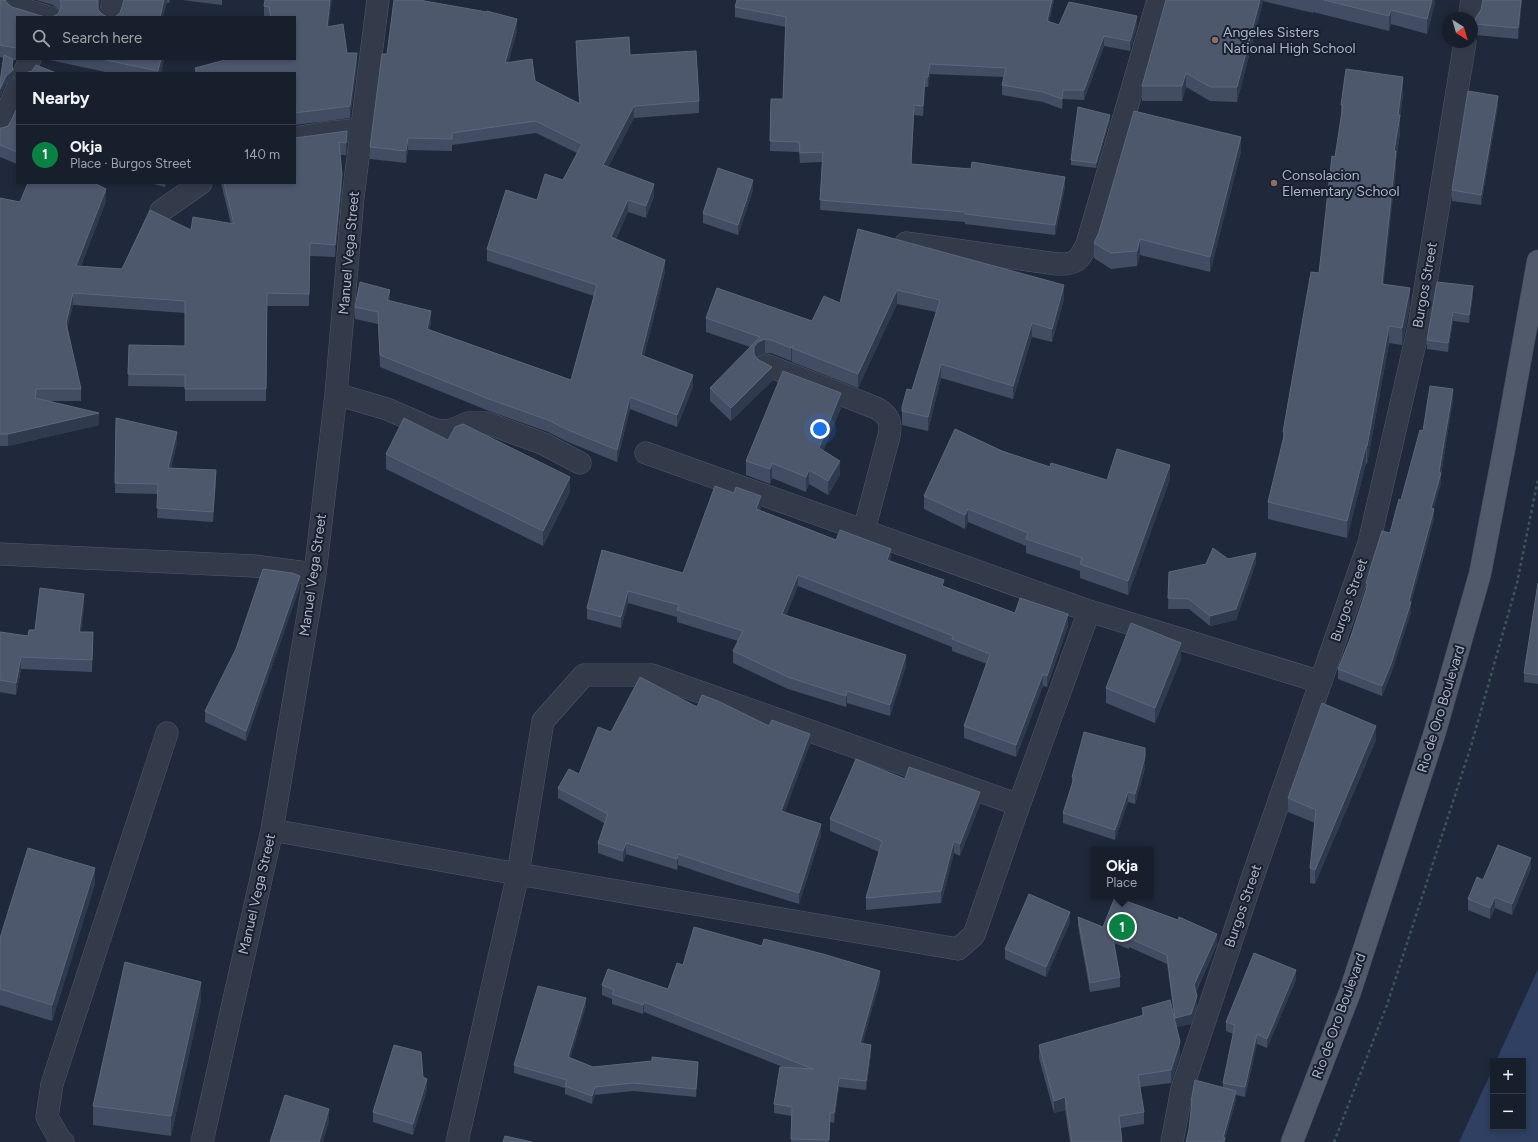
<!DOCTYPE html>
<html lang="en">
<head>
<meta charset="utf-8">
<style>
  :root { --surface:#171f2c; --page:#202734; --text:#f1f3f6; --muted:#9ea2a9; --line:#363d48; --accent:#0b8043 }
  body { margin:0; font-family:Figtree,sans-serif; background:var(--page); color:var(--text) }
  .controls { position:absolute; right:12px; bottom:12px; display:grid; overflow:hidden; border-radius:0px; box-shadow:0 2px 6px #0003 }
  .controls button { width:36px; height:36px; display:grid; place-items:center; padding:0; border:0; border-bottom:1px solid var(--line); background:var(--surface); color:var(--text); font:20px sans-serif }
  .compass { position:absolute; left:1442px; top:12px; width:36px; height:36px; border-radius:50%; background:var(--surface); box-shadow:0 2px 6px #0003; rotate:143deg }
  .you { position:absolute; left:820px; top:429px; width:14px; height:14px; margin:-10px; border:3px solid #fff; border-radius:50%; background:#1a73e8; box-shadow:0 0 0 6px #1a73e833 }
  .badge { display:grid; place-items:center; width:26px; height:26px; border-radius:50%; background:var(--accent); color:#fff; font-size:13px; font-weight:700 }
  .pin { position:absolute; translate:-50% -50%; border:2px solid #fff; box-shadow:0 1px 4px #0006 }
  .popup { position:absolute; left:1091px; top:847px; width:62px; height:52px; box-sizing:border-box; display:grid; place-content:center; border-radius:0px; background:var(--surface); filter:drop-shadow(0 1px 3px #0005); font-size:13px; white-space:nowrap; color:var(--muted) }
  .popup b { font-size:15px; color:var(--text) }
  .popup::after { content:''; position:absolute; left:50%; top:100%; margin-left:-8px; border:8px solid transparent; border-top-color:var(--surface) }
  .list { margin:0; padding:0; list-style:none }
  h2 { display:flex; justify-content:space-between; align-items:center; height:52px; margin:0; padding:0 16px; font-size:17px }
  h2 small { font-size:13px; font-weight:400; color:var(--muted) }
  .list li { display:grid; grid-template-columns:26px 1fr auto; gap:12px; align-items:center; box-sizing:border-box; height:60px; padding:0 16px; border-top:1px solid var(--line) }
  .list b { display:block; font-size:15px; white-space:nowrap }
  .list p { margin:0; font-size:13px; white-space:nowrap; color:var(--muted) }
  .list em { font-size:13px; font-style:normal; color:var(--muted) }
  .icon { flex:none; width:22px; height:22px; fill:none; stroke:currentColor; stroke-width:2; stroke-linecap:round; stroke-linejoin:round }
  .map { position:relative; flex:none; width:1538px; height:1142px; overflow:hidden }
  .search { position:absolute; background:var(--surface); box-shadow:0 2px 6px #0003; left:16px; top:16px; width:280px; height:44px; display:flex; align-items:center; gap:10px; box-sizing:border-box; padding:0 14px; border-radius:0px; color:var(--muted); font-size:15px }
  .panel { position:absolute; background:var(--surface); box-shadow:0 2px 6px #0003; left:16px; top:72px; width:280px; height:112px; border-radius:0px }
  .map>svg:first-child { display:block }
  .water { fill:#2f4062 }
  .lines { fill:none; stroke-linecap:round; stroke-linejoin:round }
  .minor-casing { stroke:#505868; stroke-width:23 }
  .major-casing { stroke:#3c4454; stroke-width:23 }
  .path { stroke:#3e5459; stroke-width:2.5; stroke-dasharray:3 3; stroke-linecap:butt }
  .minor { stroke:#333b4b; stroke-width:22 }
  .major { stroke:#505a6b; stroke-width:22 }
  .wall { fill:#424d63 }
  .shaded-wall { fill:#2f3a4e }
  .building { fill:#4e586d; stroke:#5c677b }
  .education-dot { fill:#8d6e63; stroke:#18202f; stroke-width:1.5 }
  .labels { text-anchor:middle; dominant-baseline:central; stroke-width:4; stroke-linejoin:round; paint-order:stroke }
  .poi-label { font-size:14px; fill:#adb5c7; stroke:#18202f; text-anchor:start }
  .street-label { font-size:14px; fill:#adb5c7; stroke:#18202f }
</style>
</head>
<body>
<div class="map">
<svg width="1538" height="1142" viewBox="0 0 1538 1142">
  <rect width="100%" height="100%" fill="#1f293b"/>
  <path class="water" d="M1538,969V1142H1459L1493,1068V1127H1523V1061H1496Z"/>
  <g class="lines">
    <defs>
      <path id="minor" d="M16,7L49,17
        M110,17L113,0
        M1469,18L1472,0
        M24,73L30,59
        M0,128L17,89
        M295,138L324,133L362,129
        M161,211L201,183
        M906,243L1057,264C1077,265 1079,260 1087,244L1158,0
        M766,365L876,408C888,414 892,422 889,436L864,530
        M336,394L387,409L435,430L449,431L468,423H487L544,444L580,463
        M646,453L1089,611L1321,682
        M0,554L254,566L315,574
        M272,830L518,874L958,949L974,935L1019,805L1089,611
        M63,1142L60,1140L47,1117L52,1084L167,733
        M202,1142L272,830L315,574L336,394L353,197L378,0
        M457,1142L518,874L543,721L584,675H652L1019,805
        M1172,1142L1182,1089L1253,876L1369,543L1419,326L1465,42"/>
      <path id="major" d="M1292,1142L1350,992L1434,735L1480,574L1506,439L1538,261"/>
    </defs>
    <use href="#minor" class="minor-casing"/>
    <use href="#major" class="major-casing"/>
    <path class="path" d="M1334,1142L1387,1005L1471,746L1517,583L1538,479"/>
    <use href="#minor" class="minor"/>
    <use href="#major" class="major"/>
  </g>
  <path class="wall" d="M0,0H6V1L7,3L12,7L45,17H17L16,60H13V78L6,84L3,58L0,57Z
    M36,0H100L58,14L59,11L58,9L53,5Z
    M124,0H170L169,3H167L115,17L120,13L122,7Z
    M182,0H222V5Z
    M265,0L328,26L347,53L357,66L350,118L295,125V73H195V68L295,59V17H264V6Z
    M390,0H420V1L517,31L508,63L535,81L579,103L576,53V41L630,55L699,101V113L634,118L608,167L654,196L646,218L628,212L616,239L665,272L644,356L693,387L677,427L630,409L617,462L568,442L548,432L489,411L380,367L378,324L355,319V307L390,301L431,323L429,330L571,380L594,296L487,261V249L537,200L563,180L577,153L536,133L452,145V151L408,150L406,163L370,159V147L387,54L394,0Z
    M737,0H1054L1049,22L1059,25L1137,26L1130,51L1104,46L1084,100L1063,99L1062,109L1043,102L1002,95V85L1004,77L930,74L928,87H925L923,116L914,115L911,164L1065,187L1055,235L965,224V222L820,210L822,162L800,163L799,152L770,151L771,99H783L786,27L735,17V7Z
    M1166,0H1435V2L1427,34L1391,24L1389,31L1313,12V13L1263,1L1237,102L1210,101L1186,87L1182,101H1142V86Z
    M1483,0H1522L1518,39L1475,35V24L1481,10Z
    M45,59H164L161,73H110Z
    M1403,94L1400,119V133L1396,160V169L1383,284L1410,306L1402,345L1389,343L1367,464L1366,463L1347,538L1268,519V502L1283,442V432L1319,273L1341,118V105Z
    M1498,106L1481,205L1452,201V190Z
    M17,108V164L0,157V128H2L8,126L11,121Z
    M1110,120L1096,168L1071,165V160Z
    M295,138L347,143L346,155H340L342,186L335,257L310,256L309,306H267L266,401H185V387L128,386L129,345L185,346V313L73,305L67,329L81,389V401H50L99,425L8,446H0V198L20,202L106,201L81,266L122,269L191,230L231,224L221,183H295Z
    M1241,152L1210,272L1140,255L1137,266L1111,269L1094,258V243Z
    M150,183H166L165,187Z
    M753,190L738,235L703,223V213Z
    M858,229L1064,299L1052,342L1032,337L1013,399L941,378L928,431L902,425V407L912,390L936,312L897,304L858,388L792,362V360L791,361L771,353H765L758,356L756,358L772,381L731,421L710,401V388L750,347L706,332V318L812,321L840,303Z
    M1437,282L1473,294L1469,323L1453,321L1448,352L1427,349V340Z
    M1453,399L1441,475V483L1433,508L1434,519L1411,602V612L1391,674L1382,696L1338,679V669L1350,639L1366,591V583L1390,533L1423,431Z
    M841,408L823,451L840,475L828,495L809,484L806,492L772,478L770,484L746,475V461Z
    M116,418L177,442L171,468L216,480L213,522L157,518L158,494L115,493Z
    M448,440L570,492L543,546L386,469V454Z
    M1002,451L1050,467L1107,480L1170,479L1128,595L1080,578V571L1026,553V546L968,522L965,529L924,509V496Z
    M761,507L760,510L891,561L944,586L1015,613L1068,626L1047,687L1043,686L1016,757L964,738V726L987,664L952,651V647L798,586L786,615L906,666L890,716L847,703L846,707L788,689L733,663V651L738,641L677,622V617L628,603L621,628L587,619V608L602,550L683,573Z
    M1228,559L1256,563L1236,620L1210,626L1189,609H1168L1169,572Z
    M1538,583V684L1524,682V673Z
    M300,586L246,741L205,722V711Z
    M84,606L81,632L93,644L92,672L21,669L16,695L0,692V632L28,636L35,630Z
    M1181,659L1155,723L1106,703V688Z
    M697,707L769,726L810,744L784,813L821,835L799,904L734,884L678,865L677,870L626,854L623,862L598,853V843L604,823L558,798V788L579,774L611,732Z
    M1376,740L1315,884L1310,883V868L1315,823L1288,812V798Z
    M1145,768L1135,804L1128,802L1115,840L1063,823V813L1072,784V777Z
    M905,779L980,804L960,856L954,853L941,903L866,910V898L879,852L830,831V819Z
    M1531,868L1512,915L1495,908L1490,919L1468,910V899L1483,880Z
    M95,884L52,1021L0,1005V938Z
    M1078,917L1103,927L1217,944L1196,992L1197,1005L1191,1024L1176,1027L1180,1055L1171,1083L1140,1087L1144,1112V1124L1121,1128L1122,1142H1070L1065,1110L1054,1113L1039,1058V1045L1142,1016V1008L1174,1016L1167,964L1129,947V949L1114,943L1120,977V987L1090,992L1078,926Z
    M1070,922L1046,977L1005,959V949Z
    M683,965L880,981L862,1044L871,1054L866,1090L839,1087L834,1123L830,1122L829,1142H791L792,1116L774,1113V1104L783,1067L644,1012L643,1014L612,1004V999L602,995V985L668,989Z
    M1296,980L1267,1048L1257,1044L1245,1097L1236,1095V1100L1225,1139V1142L1189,1129L1191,1110V1101L1223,1087V1083L1233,1034L1226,1031V1022Z
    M201,1001L171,1136L93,1125V1106Z
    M586,1006L570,1058L593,1067L698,1070L696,1097L633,1091L595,1095L592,1104L565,1094V1088L514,1073V1065Z
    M423,1077L427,1089L413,1135L373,1122V1112Z"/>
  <path class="shaded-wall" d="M98,0H100L98,15Z
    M164,0H167V3L163,17H160Z
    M330,0H332L327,39V27Z
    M1052,0H1054L1047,31V21Z
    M1260,0H1263V1L1237,102V87Z
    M1432,0H1435V2L1427,34V19Z
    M1521,0H1522L1518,39V28Z
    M1391,10V24L1389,31V16Z
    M1137,16V26L1130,51V41Z
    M517,19V31L505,75V63Z
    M1104,36V46L1084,100V90Z
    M17,44V56L16,60V48Z
    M357,53V66L350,118V106Z
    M13,59V78L6,84L0,97V89L6,76L12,66Z
    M161,59H164L161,73H158Z
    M930,64V74L928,87V77Z
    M1186,73V87L1182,101V86Z
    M925,77V87L923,116V106Z
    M1403,77V94L1400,119V133L1396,160V169L1382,301V284L1398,115Z
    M1063,90V99L1062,109V99Z
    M1498,96V106L1481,205V195Z
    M914,105V115L911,174V164Z
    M634,106V118L603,177V165Z
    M1110,115V120L1096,168V163Z
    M347,131V143L346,155V143Z
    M1241,137V152L1210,272V257Z
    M408,138V150L406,163V151Z
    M342,174V186L335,257V245Z
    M1065,177V187L1055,235V225Z
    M753,180V190L738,235V225Z
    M654,184V196L646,218V206Z
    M106,189V201L76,278V266Z
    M628,200V212L611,249V237Z
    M1140,239V255L1137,266V251Z
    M665,260V272L641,367V355Z
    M1064,285V299L1052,342V329Z
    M1473,286V294L1469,323V315Z
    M1410,288V306L1402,345V328Z
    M390,290V302L387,300Z
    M897,290V304L858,388V374Z
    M73,293V305L66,335V323Z
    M431,311V323L427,341V329Z
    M1453,312V321L1448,352V343Z
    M1032,323V337L1013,399V386Z
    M1389,326V343L1367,464V446Z
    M765,339V353L758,356L754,361V347L758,342Z
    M794,345L792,348V360L791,361V348Z
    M941,364V378L928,431V417Z
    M772,367V381L731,421V408Z
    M693,375V387L677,427V415Z
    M1453,389V399L1441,475V483L1431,518V508L1439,472Z
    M841,393V408L819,462V448Z
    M630,397V409L617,462V450Z
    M99,413V425L8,446V434Z
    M177,432V442L168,478V468Z
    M1366,446V463L1347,538V521Z
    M840,461V475L828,495V481Z
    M772,463V478L770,484V469Z
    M1170,465V479L1128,595V581Z
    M216,470V480L213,522V512Z
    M809,470V484L806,492V477Z
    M570,477V492L543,546V531Z
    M761,496V507L756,521V509Z
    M968,509V522L965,529V515Z
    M1434,509V519L1411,604V602V612L1391,674L1382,696V686L1409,601Z
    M891,549V561L887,572V560Z
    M1256,553V563L1236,620L1210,626V616Z
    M798,575V586L782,626V614Z
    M300,576V586L246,741V731Z
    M628,591V603L621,628V617Z
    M84,594V606L79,644V632Z
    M1068,614V626L1047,687V676Z
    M1181,643V659L1155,723V708Z
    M906,655V666L890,716V705Z
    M21,657V669L16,695V683Z
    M1043,674V686L1016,757V745Z
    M847,691V703L846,707V696Z
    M1376,726V740L1315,884V870Z
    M810,734V744L781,822V811Z
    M1145,757V768L1135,804V794Z
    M980,792V804L960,856V844Z
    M1128,792V802L1115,840V830Z
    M821,824V835L799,904V893Z
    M954,841V853L941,903V891Z
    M626,843V854L623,862V851Z
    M678,854V865L677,870V859Z
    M1531,858V868L1512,915V904Z
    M95,868V884L52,1021V1005Z
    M1495,897V908L1490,919V908Z
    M1070,912V922L1046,977V967Z
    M1217,934V944L1194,995V985Z
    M1296,970V980L1267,1048V1039Z
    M880,971V981L860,1053V1043Z
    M201,982V1001L171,1136V1116Z
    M1197,996V1005L1191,1024L1175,1027V1018Z
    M586,998V1006L568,1065V1057Z
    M644,1002V1012L643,1014V1005Z
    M1257,1034V1044L1245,1097V1087Z
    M1180,1042V1055L1171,1083V1070Z
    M871,1045V1054L866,1090V1081Z
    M698,1062V1070L696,1097V1089Z
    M839,1078V1087L834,1123V1113Z
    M427,1079V1089L413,1135V1124Z
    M595,1087V1095L592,1104V1096Z
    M1236,1091V1100L1225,1139V1142H1223V1138Z
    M1065,1097V1110L1054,1113V1101Z
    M329,1109V1122L323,1142H319Z"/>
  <path class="building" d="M0,0H5L7,3L12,7L45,17H48H17V44L16,48L0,45Z
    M60,0H98V10L102,14L107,17H52L58,14L61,8V2Z
    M124,0H164L160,17H109H115L120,13L122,7Z
    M265,0H330L327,27L343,24L347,53H357L350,106L295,113V73H197L195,68L229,59H295V17H271L269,7L264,6Z
    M394,0H419L487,12V11L517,19L505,63L532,59L535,81L580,104L576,41L629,37L630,55L696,51L699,101L634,106L603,165L654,184L646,206L628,200L611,237L665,260L641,355L693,375L677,415L630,397L617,450L568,430L548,420L489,399L380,355L378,312L355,307L360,282L390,290L387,300L431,311L427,329L571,380L597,285L487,249L506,190L537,200L545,174L563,180L582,144L536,121L452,133V139L408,138L406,151L370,147L382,54H387Z
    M737,0H1052L1047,21L1059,25L1069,2L1137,16L1130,41L1104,36L1084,90H1063L1062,99L1043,92L1002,85L1006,68L930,64L928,77H925L923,106L914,105L911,164L971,169L972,162L1065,177L1055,225L965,214V212L820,200L823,152L800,153L799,142L770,141L771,99H783L786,17L735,7Z
    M1166,0H1260L1237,87H1210L1186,73L1182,86H1142Z
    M1324,0H1432L1427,19L1391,10L1389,16Z
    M1483,0H1521L1518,28L1475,24L1476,17L1481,10Z
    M4,55L13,59L12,66L13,70L6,76L0,89V82Z
    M101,59H161L158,71Z
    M36,65L56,73H28V72L32,71Z
    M1346,69L1403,77L1398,115H1400L1394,151H1396L1382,284L1410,288L1402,328L1389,326L1367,446H1366L1347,521L1268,502L1285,432H1283L1311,272L1319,273L1332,156L1335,157L1343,105H1341Z
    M1468,91L1498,96L1481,195L1452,190Z
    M1078,107L1110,115L1096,163L1071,160Z
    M17,108V152L0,145V128H2L8,126L11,121Z
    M1134,111L1241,137L1210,257L1140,239L1137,251L1111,253L1094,243L1099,232Z
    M347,131L346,143L339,142L342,174L335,245L310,243L309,294L267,293L266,389H185V375L128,374L129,345L185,346V301L73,293L66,323L81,389H36L35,398L99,413L8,434H0V198L20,202L28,183H94L106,189L76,266L122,269L150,210L191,230L193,217L234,224L224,183H295V138Z
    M718,168L753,180L738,225L703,213Z
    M858,229L1064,285L1052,329L1032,323L1013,386L941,364L928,417L902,411V407L907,389L912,390L940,300L897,290L858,374L792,348L794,345L791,348L771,340L765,339L758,342L754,347V354L757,359L772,367L731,408L710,388L760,337L706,318L717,288L812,321L824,296L840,303Z
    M1437,282L1473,286L1469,315L1453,312L1448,343L1427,340Z
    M783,371L841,393L819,448L840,461L828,481L809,470L806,477L772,463L770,469L746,461Z
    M1430,386L1453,389L1439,472L1441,473L1431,508L1434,509L1409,601L1411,602L1391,664L1382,686L1338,669L1350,639L1368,584L1366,583L1371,566L1382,531L1390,533L1399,499L1401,500L1420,430L1423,431Z
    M116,418L177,432L168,468L216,470L213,512L157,508L158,484L115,483Z
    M404,418L448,440L455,427L463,424L570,477L543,531L386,454Z
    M955,429L1002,451L1050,467L1051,463L1107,480L1117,449L1170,465L1128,581L1080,564L1082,558L1026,539L1028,533L968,509L965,515L924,496Z
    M715,486L734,493L736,487L761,496L756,509L836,540L840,530L891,549L887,560L944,580L942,586L1015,613L1020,598L1068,614L1047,676L1043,674L1016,745L964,726L990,654L952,639L953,636L798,575L782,614L906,655L890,705L847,691L846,696L788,677L733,651L743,631L677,610L679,605L628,591L621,617L587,608L602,550L683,573Z
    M1213,548L1228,559L1256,553L1236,609L1210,616L1189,599L1168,598L1169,572L1206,564Z
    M263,569L292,573L300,576L246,731L205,711L236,649Z
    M1538,583V675L1524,673Z
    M40,588L84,594L79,632H93L92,660L21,657L16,683L0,680V632L28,636L29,630H35Z
    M1131,623L1181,643L1155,708L1106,688Z
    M640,677L697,707L702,695L718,701L769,726L772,720L810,734L781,811L821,824L799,893L734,873L678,854L677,859L626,843L623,851L598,843L608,814L558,788L569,769L579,774L598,727L611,732Z
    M1322,703L1376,726L1315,870L1310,868L1316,810L1288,798Z
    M1084,732L1145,748V757L1135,794L1128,792L1115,830L1063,813L1074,778L1072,777Z
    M856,759L905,779L909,767L980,792L960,844L954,841L941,891L866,898L882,841L830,819Z
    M1498,845L1531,858L1512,904L1495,897L1490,908L1468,899L1477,877L1483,880Z
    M28,848L95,868L52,1005L0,989V938Z
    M1029,894L1070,912L1046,967L1005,949Z
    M1115,897L1178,920L1179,917L1217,934L1194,985L1197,996L1191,1014L1175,1018L1167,955L1129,938V939L1112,933L1120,977L1090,983L1078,917L1103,927Z
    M694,927L762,946L764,939L823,954L880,971L860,1043L871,1045L866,1081L839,1078L834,1113H830L829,1140L791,1139L792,1107L774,1104L780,1067L813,1069L644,1002L643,1005L612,994L614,990L602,985L608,969L668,989L677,963L683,965Z
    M1254,953L1296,970L1267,1039L1257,1034L1245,1087L1223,1083L1235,1025L1226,1022Z
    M125,962L201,982L171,1116L93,1106Z
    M538,986L586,998L568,1057L593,1067L652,1061V1057L698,1062L696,1089L633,1083L595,1087L592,1096L565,1086L567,1080L514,1065Z
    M1170,1000L1180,1042L1171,1070L1138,1075L1144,1112L1119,1116L1122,1142H1072L1065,1097L1054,1101L1039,1045L1144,1015L1142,1008Z
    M394,1045L421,1052L423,1077L427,1079L413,1124L373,1112Z
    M1195,1080L1236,1091L1223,1138H1225L1224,1142H1186L1189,1129L1192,1101H1191Z
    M285,1095L329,1109L319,1142H270Z
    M505,1136L532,1142H503Z"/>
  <g class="education-dot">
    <circle cx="1215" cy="40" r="4"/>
    <circle cx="1274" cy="183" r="4"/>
  </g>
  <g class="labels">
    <g class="poi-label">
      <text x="1223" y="32">Angeles Sisters<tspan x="1223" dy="16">National High School</tspan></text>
      <text x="1282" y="175">Consolacion<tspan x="1282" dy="16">Elementary School</tspan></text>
    </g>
    <g class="street-label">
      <text transform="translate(349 253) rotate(-85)">Manuel Vega Street</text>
      <text transform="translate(1425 285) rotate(-80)">Burgos Street</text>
      <text transform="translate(313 575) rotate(-82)">Manuel Vega Street</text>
      <text transform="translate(1349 600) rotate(-71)">Burgos Street</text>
      <text transform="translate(1441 709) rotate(-73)">Rio de Oro Boulevard</text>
      <text transform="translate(257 894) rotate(-77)">Manuel Vega Street</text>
      <text transform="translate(1243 906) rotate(-71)">Burgos Street</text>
      <text transform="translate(1339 1016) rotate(-70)">Rio de Oro Boulevard</text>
    </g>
  </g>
</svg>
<div class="controls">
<button>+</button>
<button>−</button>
</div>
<svg class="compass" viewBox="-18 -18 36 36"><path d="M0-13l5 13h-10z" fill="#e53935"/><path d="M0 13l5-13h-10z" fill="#9ea2a9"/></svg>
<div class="you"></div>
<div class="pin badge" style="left:1122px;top:927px">1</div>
<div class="popup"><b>Okja</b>Place</div>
<div class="search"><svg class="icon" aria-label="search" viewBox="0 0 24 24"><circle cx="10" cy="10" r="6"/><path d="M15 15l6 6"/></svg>Search here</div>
<section class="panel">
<h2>Nearby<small></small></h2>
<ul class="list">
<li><span class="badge">1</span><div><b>Okja</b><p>Place · Burgos Street</p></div><em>140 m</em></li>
</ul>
</section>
</div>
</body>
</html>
